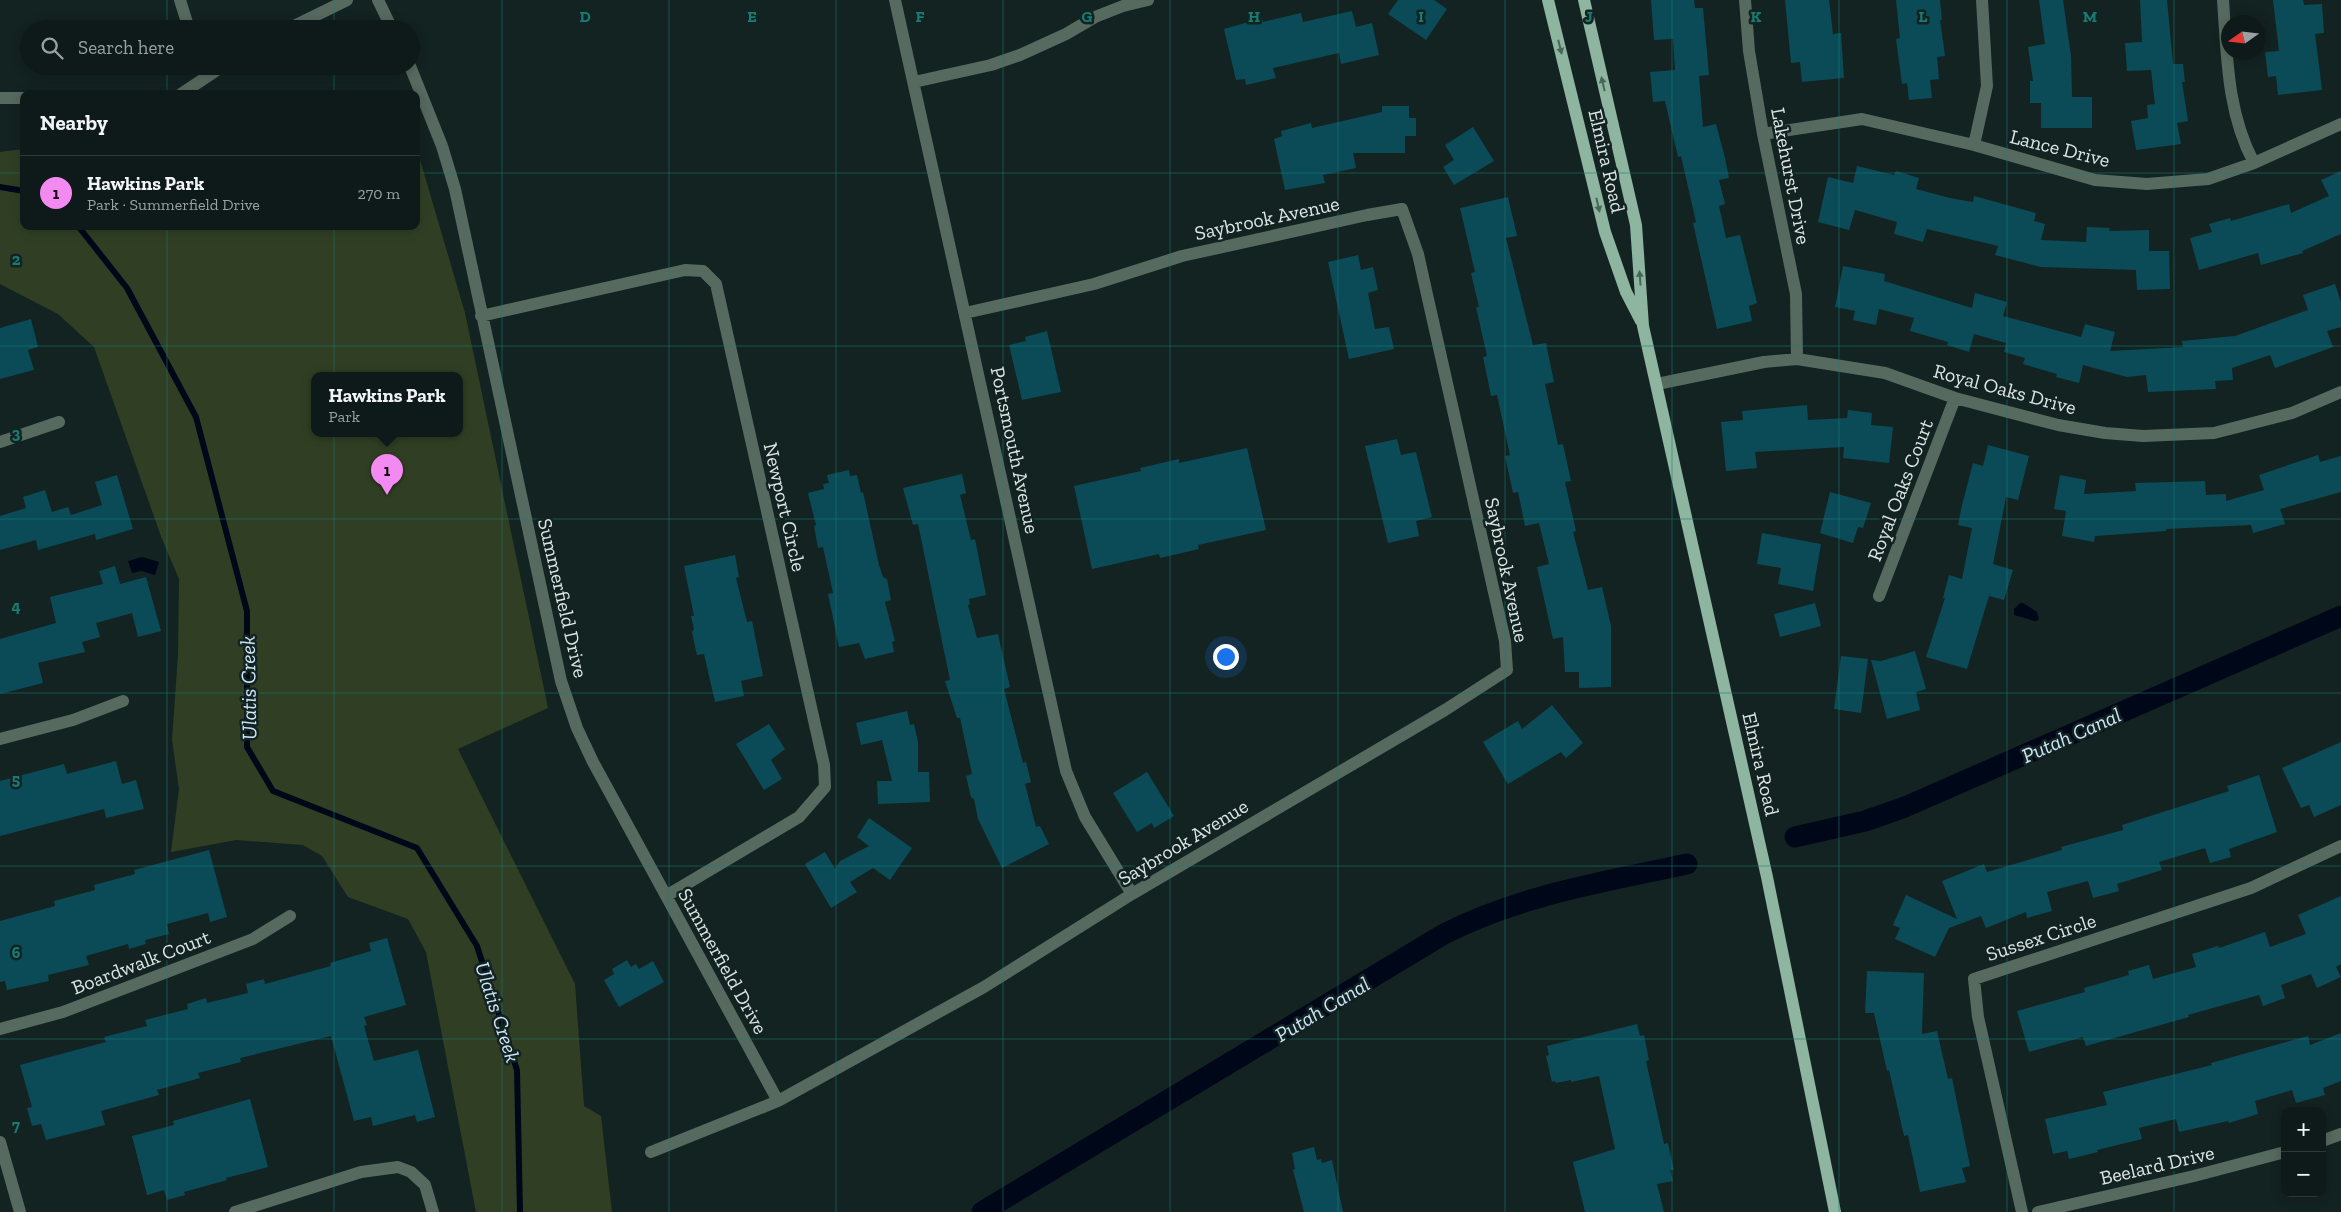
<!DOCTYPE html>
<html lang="en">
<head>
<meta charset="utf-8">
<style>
  :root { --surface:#0e1a19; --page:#172322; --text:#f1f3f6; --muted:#9ba1a2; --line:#2e3838; --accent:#f38af1 }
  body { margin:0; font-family:"Zilla Slab",serif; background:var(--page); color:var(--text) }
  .controls { position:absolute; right:15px; bottom:15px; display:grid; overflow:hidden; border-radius:10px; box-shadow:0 2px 12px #0003 }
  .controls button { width:45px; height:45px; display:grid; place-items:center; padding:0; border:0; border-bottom:1px solid var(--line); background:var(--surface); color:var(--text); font:25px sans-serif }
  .compass { position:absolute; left:2221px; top:15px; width:45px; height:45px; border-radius:50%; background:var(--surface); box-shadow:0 2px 12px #0003; rotate:256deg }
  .you { position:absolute; left:1225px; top:656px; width:18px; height:18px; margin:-12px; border:4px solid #fff; border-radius:50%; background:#1a73e8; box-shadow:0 0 0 8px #1a73e833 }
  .badge { display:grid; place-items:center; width:32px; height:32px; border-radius:50%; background:var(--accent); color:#111; font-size:16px; font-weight:700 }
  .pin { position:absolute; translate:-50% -41px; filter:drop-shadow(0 1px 2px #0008) }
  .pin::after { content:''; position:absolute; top:26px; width:18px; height:15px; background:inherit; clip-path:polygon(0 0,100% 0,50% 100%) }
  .popup { position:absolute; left:311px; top:372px; width:152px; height:65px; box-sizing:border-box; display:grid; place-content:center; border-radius:10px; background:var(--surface); filter:drop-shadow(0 1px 4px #0005); font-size:16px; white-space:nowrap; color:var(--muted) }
  .popup b { font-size:19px; color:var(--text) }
  .popup::after { content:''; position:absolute; left:50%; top:100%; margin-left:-10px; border:10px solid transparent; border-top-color:var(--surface) }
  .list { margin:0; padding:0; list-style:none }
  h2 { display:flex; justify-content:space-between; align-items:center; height:65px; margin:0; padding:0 20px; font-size:21px }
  h2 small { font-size:16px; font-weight:400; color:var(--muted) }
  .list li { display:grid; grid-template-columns:32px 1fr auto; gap:15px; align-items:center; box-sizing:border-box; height:75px; padding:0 20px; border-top:1px solid var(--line) }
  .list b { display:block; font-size:19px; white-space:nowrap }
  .list p { margin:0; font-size:16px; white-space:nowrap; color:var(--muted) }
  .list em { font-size:16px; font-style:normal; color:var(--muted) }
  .icon { flex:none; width:28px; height:28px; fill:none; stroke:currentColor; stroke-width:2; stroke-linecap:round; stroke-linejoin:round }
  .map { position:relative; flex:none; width:2341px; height:1212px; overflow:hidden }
  .search { position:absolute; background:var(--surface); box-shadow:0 2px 12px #0003; left:20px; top:20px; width:400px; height:55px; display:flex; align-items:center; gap:12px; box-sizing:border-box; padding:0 18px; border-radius:28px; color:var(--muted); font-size:19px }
  .panel { position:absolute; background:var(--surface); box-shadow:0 2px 12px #0003; left:20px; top:90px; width:400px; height:140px; border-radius:10px }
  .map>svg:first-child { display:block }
  .green { fill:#303f24; fill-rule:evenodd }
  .water { fill:#000719 }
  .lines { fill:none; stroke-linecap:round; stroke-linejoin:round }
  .stream { stroke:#000719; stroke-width:6 }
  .canal { stroke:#000719; stroke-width:21 }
  .building { fill:#0b4b58 }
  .minor { stroke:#576a5f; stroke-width:12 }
  .major { stroke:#8db59f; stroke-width:12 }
  .oneway { fill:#4a655a }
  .grid { fill:none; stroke:#197c74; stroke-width:1; stroke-opacity:0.55 }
  .labels { text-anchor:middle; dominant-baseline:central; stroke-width:5; stroke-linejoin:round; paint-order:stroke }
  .street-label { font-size:20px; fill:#dce6e5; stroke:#132321 }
  .water-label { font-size:21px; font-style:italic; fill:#cee6fa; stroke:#132321 }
  .grid-label { font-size:16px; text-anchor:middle; font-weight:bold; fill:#197c74; stroke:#132321; stroke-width:5; stroke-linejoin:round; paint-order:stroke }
</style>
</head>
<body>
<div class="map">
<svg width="2341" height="1212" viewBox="0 0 2341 1212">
  <rect width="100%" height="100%" fill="#132321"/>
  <path class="green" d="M416,146L465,313L548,708L458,749L575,984L584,1106L601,1116L612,1212H476L426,952L408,919L348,897L322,856L303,845L236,840L171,852L179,789L172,740L178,655L179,579L162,539L94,347L58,314L0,284V152L24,149V226H416ZM314,376H460V434H314Z"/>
  <path class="water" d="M142,557L159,562L155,575L141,571L132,573L128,561Z
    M2020,603H2023L2037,612L2039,620L2035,621L2014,615V609Z"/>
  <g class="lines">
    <path class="stream" d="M0,187L24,191
      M78,226L127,288L196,417L247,611V747L273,791L417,848L477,946L517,1070L520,1212"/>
    <path class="canal" d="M1795,837L1865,821L1905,807L2341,616
      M982,1212L1444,934C1520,895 1604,882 1687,864"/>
  </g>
  <path class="building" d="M1398,0H1434L1447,9L1426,40L1388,14Z
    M1651,0H1694L1695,8H1703L1709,75L1699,76L1703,127L1716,124L1725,158L1729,178L1719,180L1725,204L1719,206L1726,238L1740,235L1757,303L1749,306L1752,321L1717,329L1693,223L1696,222L1681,156L1678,157L1665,101L1653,102L1650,72L1675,70L1673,39L1654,40Z
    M1785,0H1829L1833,34L1841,33L1844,78L1802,82L1800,62L1791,63Z
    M1896,0H1940L1942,20H1940L1945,56L1937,57L1939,79L1930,80L1932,98L1909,100L1907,83L1902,84L1896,39L1900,38Z
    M2039,0H2063L2071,56L2072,97H2092V128H2041V103H2030V81H2033L2028,47L2045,44Z
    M2140,0H2167L2173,64H2183L2185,82H2182L2188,121L2177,123L2181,144L2136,150L2131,121L2148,118L2147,105L2155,104L2151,70L2127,71L2125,43L2142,42Z
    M2273,0H2303L2304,5L2322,4L2324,33L2315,34L2322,90L2278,95L2276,76L2268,77L2265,52L2279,51Z
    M1352,11L1356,27L1372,23L1379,55L1341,64L1339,53L1273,68L1276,78L1246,85L1245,79L1236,80L1224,29L1262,18L1263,22L1301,13L1303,22Z
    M1382,106H1409V118H1416V136H1405V153H1353L1356,168L1323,175L1325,183L1285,190L1274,139L1282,136L1281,131L1311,123L1312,128L1382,112Z
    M1473,127L1494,161L1454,185L1443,167L1454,160L1445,145Z
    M1857,166L1894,175L1896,171L1919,178L1916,189L1950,198L1973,202L1974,196L2036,213L2034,221L2045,224L2041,240L2086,242L2087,227L2110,228L2109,231L2149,230V251H2169L2170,289L2137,290L2136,270L2041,267L1995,255L1998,246L1927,229L1923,242L1894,234L1897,222L1855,210L1849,230L1818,222L1828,177L1853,183Z
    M2341,171V234L2302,251L2303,253L2261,265L2258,253L2199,270L2190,238L2212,232L2209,224L2230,218L2231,221L2289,204L2291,213L2329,196L2321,180Z
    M1508,197L1517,236L1506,238L1533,345L1546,343L1554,382L1545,384L1558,445L1563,444L1571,481L1565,482L1576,531L1573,532L1588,590L1602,587L1611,626V687L1579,688V672H1565L1563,637L1553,639L1537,567L1549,564L1539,523L1525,526L1518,492L1513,493L1505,456L1510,455L1497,395L1491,396L1483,357L1487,356L1476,307H1479L1471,273L1475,272L1460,208Z
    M1358,255L1361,270L1373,267L1378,290L1368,293L1375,329L1389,327L1394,349L1349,359L1328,262Z
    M1843,266L1885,274L1884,281L1972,308L1975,293L2007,302L2003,316L2081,337L2085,324L2115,332L2110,351L2183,347L2182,341L2235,336L2308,310L2303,295L2335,284L2341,302V327L2327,331L2333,347L2275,368L2270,355L2232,368L2233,380L2215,381L2216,389L2148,392L2146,375L2127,377L2083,365L2079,383L2056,377L2057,374L2023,364L2025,358L2004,352L2006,343L1974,334L1969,352L1947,345L1948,342L1910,331L1914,318L1879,309L1876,325L1853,320L1855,311L1835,307Z
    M31,319L38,347L28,350L34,370L0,379V328Z
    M1047,331L1061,392L1022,400L1009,345L1026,341L1025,337Z
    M1807,405L1808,420L1847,418L1848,410L1872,413L1871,425L1893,427L1889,463L1843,458L1844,447L1755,452L1757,468L1726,471L1721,422L1743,420L1742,411Z
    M1397,439L1401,455L1416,452L1432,517L1416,521L1419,536L1388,543L1365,446Z
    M1988,445L2029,456L2018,500L2006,497L1993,564L2013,570L2004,600L1989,596L1967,669L1926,657L1945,598H1943L1949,575L1962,579L1972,528L1958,525L1962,505L1973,463L1983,466Z
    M1247,448L1266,530L1198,545L1199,549L1160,558L1159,554L1092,569L1074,486L1141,471L1140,468L1179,459V463Z
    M2318,455L2320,462L2341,456V492L2280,509L2285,524L2253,533L2251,525L2166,529V531L2095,536L2094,542L2062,536L2066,511L2054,509L2060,475L2086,480L2084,494L2136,491L2135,483L2205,481L2206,495L2226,494V501L2264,490L2259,475Z
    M849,470L850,476L857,475L861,493L863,492L879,565L883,577L887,579L891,600L885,602L895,641L892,642L894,652L865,659L859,643L839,647L828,594L833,593L823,547L818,548L814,526L816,525L808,493L824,489L823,484L829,483L827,475Z
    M962,474L966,493L960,495L971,540L975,539L986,595L969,599L970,604L968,605L977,638L998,634L1010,687L1004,689L1023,763L1026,762L1031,782L1025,784L1036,827L1040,826L1049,844L1002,868L978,819L974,799L971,797L966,776L972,774L960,718H957L945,681L950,680L918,524L913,525L903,488Z
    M117,475L133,529L96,540L95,534L38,550L36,540L0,550V516L26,508L23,497L45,490L52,512L68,507L71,515L102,505L95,482Z
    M1830,492L1871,503L1863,528L1858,527L1853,543L1820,533Z
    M1762,533L1821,544L1813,591L1778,584L1781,568L1757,564Z
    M735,555L739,577L736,578L747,622L752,621L763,676L741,681L744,696L715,702L704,654L697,655L692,632L694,629L691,616H694L684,566Z
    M115,566L120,584L146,577L161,631L138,637L132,613L96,623L100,637L82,642L85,652L38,663L43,683L0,694V639L56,623L50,597L103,584L99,571Z
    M1815,603L1821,626L1780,637L1774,614Z
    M1915,651L1926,689L1916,692L1920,710L1887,719L1871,660L1881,661Z
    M1841,656L1868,659L1861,713L1834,709Z
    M1552,705L1583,743L1566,758L1561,752L1508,784L1483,742L1518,721L1522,729Z
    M907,711L910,725L914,724L918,742V772H929L930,802L878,804L877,781H892L882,740L861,745L856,723Z
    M769,724L785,749L771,760L782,779L764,790L736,744Z
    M2341,742V805L2314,817L2309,805L2301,808L2282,768Z
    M116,761L122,784L136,780L144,809L106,818L104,809L0,836V781L64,764L67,774Z
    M1147,772L1174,816L1154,828L1152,823L1137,832L1113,793Z
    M2259,775L2277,832L2229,849L2231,857L2210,863L2205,848L2159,862L2162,870L2117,884L2119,891L2093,898L2088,881L2047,892L2052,911L2027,918L2026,912L1986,928L1981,916L1949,928L1935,957L1895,939L1900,928L1893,925L1906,895L1957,919L1942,881L1984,864L1987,872L2062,850L2061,847L2123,830L2122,825L2229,791L2227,786Z
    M869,818L912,848L890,880L873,868L850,882L857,892L831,908L805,864L825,852L835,869L840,861L869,846L857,837Z
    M209,850L227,917L210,922L208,913L167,924L169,934L145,940L146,944L129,949L128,944L86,956L89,965L48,975L49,981L7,990L5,981L0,982V921L55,906L54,901L95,890L94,885L135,874L134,870Z
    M2341,896V964L2336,967L2341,977L2317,988L2311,974L2281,985L2285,998L2263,1006L2259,995L2188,1015L2189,1017L2086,1046L2083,1037L2029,1052L2017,1011L2085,992L2084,988L2129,975L2128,971L2149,965L2153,979L2196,967L2192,954L2218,946L2219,948L2265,932L2270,947L2306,934L2298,915Z
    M387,938L406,1005L364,1017L367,1025L364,1026L374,1061L418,1050L435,1117L417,1122L415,1115L373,1126L371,1117L354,1121L331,1036L240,1058L241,1062L198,1073L200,1078L157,1090L159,1095L101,1111L105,1125L46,1140L41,1124L32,1126L27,1108L32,1107L20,1065L106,1042L104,1037L147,1026L145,1020L188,1009L187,1004L206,998L207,1003L248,993L246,984L264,979L265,984L331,966L330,963L371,951L369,943Z
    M627,960L631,967L636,964L639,969L653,961L664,982L619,1007L604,980L614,974L612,969Z
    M1867,971L1924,973L1922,1034L1937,1031L1948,1079L1952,1078L1970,1166L1962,1168L1966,1182L1920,1192L1908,1135L1904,1136L1889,1070L1887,1071L1874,1013H1865Z
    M1637,1024L1640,1036L1644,1035L1649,1060L1646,1061L1664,1144L1668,1143L1674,1170H1670L1673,1181L1657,1184L1664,1212H1585L1573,1162L1615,1149L1599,1076L1571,1082V1080L1556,1083L1555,1081L1552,1082L1546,1056L1549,1055L1547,1046Z
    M2341,1033V1081L2323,1088L2325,1095L2296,1103L2292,1090L2255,1101L2258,1114L2229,1123L2228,1121L2179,1132L2176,1119L2139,1128L2142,1139L2097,1150L2098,1152L2069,1159L2067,1151L2053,1154L2045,1119L2107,1105L2103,1092L2212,1065L2211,1063L2308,1036L2310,1045Z
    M250,1099L268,1167L226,1178L227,1180L184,1192L185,1195L167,1200L164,1190L147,1195L132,1136L174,1125L173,1121Z
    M1314,1147L1317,1160L1321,1159L1322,1163L1332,1160L1343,1212H1304L1293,1170L1295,1169L1292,1153Z"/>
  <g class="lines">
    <path class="minor" d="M180,0L189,29
      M378,0L392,29
      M895,0L1066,771L1085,817L1132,894
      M1745,0L1749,51L1763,134L1796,294L1797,359
      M2223,0C2227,56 2227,113 2254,163
      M288,29L347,0
      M410,66L442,146L455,189L561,681L577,728L593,762L778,1101
      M914,82L991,65L1020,55L1066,34L1095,17L1123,6L1148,0
      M181,94L223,66
      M0,98H24
      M1763,134L1862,119L1974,145L2095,180L2147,184L2208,179L2254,163L2341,124
      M1974,145L1987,86L1982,0
      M481,316L685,270L703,271L716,284L824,765L825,787L799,817L666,896
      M1657,384L1764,362L1797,359L1885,373L1955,398L2058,425L2105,433L2143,436L2214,433L2292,413L2341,392
      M0,442L59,422
      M1879,596L1955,398
      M0,739L73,720L123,701
      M0,1029L63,1012L253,939L290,916
      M2322,1141L2341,1134
      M0,1142L20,1212
      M651,1152L778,1101L984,987L1132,894L1445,710L1507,670L1505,641L1426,290L1418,254L1402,209L1367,215L1182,256L1094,284L965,313
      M235,1212L361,1172L398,1167L411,1172L425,1185L433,1212
      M2022,1212L1978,1017L1974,979L2251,888L2341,846
      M2038,1212L2194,1176L2285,1152"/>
    <path class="major" d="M1548,0L1605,232L1626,292L1641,321
      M1584,0L1636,225L1643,326L1767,877L1835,1212"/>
  </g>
  <defs><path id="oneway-solid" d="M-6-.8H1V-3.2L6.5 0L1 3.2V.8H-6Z" transform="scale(1.25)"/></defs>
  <g class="oneway">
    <use href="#oneway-solid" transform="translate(1560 47) rotate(76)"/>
    <use href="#oneway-solid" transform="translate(1603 84) rotate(-103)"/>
    <use href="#oneway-solid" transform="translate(1598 205) rotate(77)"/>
    <use href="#oneway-solid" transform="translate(1640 278) rotate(-94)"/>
  </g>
  <path class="grid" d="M167,0V29M334,0V29M502,0V1212M669,0V1212M836,0V1212M1003,0V1212M1170,0V1212M1338,0V1212M1505,0V1212M1672,0V1212M1839,0V1212M2007,0V1212M2174,0V1212M167,66V94M334,66V94M0,173H24M416,173H2341M167,226V1212M334,226V1212M0,346H2341M0,519H2341M0,693H2341M0,866H2341M0,1039H2341"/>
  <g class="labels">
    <g class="street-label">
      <text transform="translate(2060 148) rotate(14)">Lance Drive</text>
      <text transform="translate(1607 161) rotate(77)">Elmira Road</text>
      <text transform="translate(1791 176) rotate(79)">Lakehurst Drive</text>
      <text transform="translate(1267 218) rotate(-12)">Saybrook Avenue</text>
      <text transform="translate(2005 389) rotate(15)">Royal Oaks Drive</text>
      <text transform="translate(1015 450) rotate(78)">Portsmouth Avenue</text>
      <text transform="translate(1900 490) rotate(-69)">Royal Oaks Court</text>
      <text transform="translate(785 507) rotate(77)">Newport Circle</text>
      <text transform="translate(1507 570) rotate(78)">Saybrook Avenue</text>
      <text transform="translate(563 598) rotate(77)">Summerfield Drive</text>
      <text transform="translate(1761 764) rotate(77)">Elmira Road</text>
      <text transform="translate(1183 842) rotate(-31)">Saybrook Avenue</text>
      <text transform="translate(2041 937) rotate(-18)">Sussex Circle</text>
      <text transform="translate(723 961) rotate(61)">Summerfield Drive</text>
      <text transform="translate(141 962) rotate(-21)">Boardwalk Court</text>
      <text transform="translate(2157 1165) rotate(-13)">Beelard Drive</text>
    </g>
    <g class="water-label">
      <text transform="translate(248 688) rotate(-91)">Ulatis Creek</text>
      <text transform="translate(2071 735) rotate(-24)">Putah Canal</text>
      <text transform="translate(1322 1009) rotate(-31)">Putah Canal</text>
      <text transform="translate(498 1012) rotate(72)">Ulatis Creek</text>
    </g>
  </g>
  <g class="grid-label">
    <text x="585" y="22">D</text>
    <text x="752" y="22">E</text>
    <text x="920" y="22">F</text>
    <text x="1087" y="22">G</text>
    <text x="1254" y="22">H</text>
    <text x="1421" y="22">I</text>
    <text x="1589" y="22">J</text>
    <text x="1756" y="22">K</text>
    <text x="1923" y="22">L</text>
    <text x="2090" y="22">M</text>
    <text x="16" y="265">2</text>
    <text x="16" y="439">3</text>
    <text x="16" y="612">4</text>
    <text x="16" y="785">5</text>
    <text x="16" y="958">6</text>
    <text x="16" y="1131">7</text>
  </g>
</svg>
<div class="controls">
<button>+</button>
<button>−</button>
</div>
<svg class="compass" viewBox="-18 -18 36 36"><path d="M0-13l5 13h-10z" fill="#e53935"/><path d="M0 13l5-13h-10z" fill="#9ba1a2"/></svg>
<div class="you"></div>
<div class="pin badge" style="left:387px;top:495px">1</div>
<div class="popup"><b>Hawkins Park</b>Park</div>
<div class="search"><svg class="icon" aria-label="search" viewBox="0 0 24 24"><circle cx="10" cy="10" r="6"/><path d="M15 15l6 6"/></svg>Search here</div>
<section class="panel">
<h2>Nearby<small></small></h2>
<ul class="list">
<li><span class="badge">1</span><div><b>Hawkins Park</b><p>Park · Summerfield Drive</p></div><em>270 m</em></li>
</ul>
</section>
</div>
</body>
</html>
